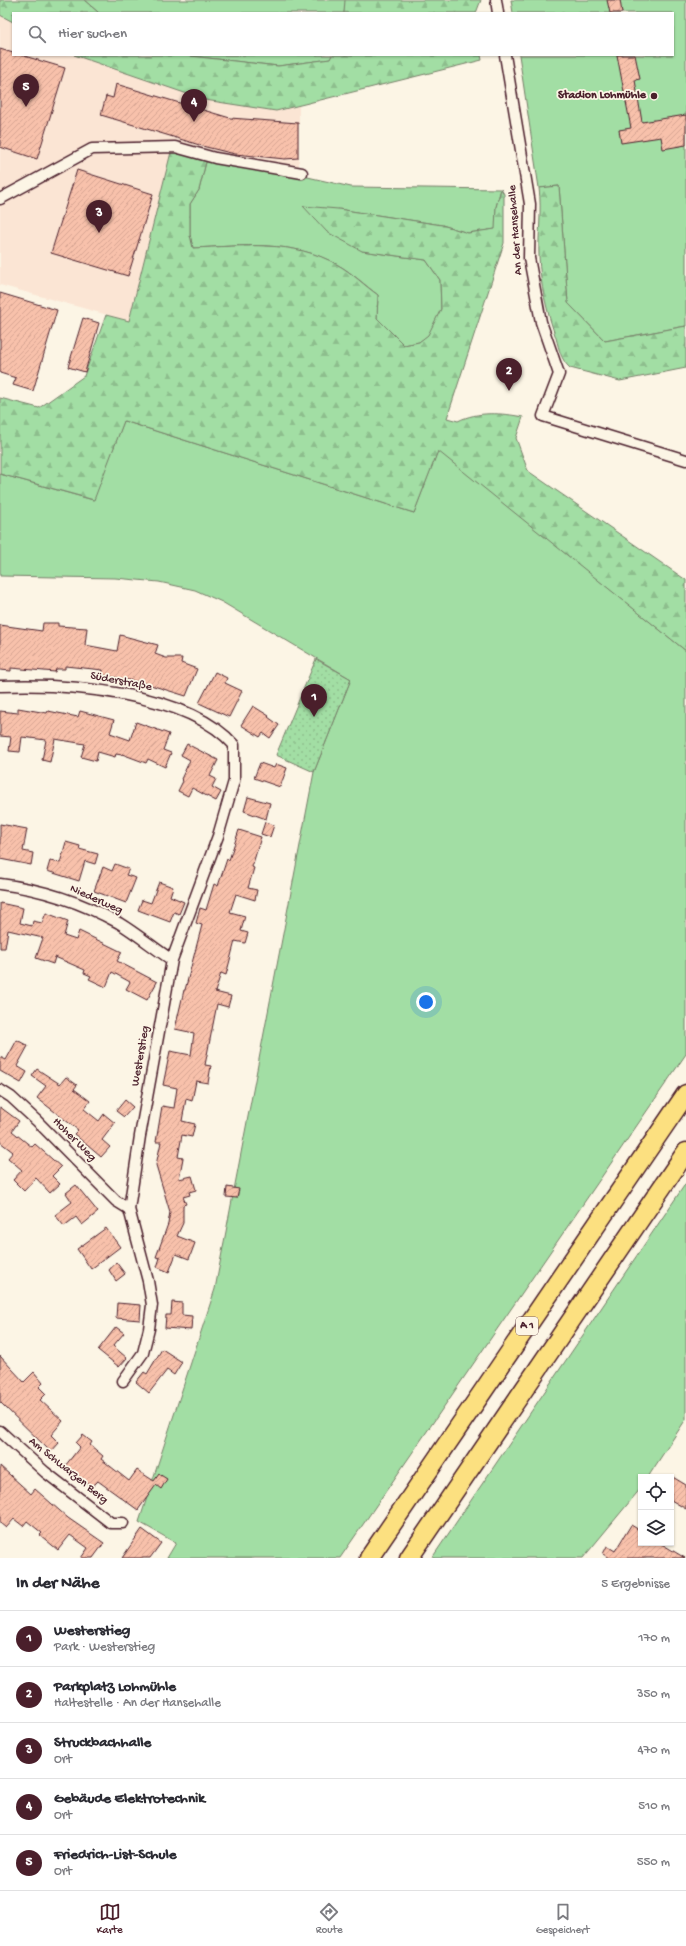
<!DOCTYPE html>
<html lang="de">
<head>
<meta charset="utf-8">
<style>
  :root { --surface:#fff; --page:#f7f7f7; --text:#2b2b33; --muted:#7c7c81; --line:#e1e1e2; --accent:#4a1f2b }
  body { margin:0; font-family:"Gochi Hand",sans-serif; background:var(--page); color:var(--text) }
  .controls { position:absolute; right:12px; bottom:12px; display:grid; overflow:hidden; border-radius:0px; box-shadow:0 1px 3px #0004 }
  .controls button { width:36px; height:36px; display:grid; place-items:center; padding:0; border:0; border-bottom:1px solid var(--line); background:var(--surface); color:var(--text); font:20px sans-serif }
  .you { position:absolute; left:426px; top:1002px; width:14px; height:14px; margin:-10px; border:3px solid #fff; border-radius:50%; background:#1a73e8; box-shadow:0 0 0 6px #1a73e833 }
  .badge { display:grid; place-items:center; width:26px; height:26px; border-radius:50%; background:var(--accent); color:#fff; font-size:13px; font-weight:700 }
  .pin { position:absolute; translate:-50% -33px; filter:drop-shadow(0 1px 2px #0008) }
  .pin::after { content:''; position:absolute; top:21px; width:14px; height:12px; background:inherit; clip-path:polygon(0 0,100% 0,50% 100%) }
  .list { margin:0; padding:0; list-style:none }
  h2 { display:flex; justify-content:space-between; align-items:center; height:52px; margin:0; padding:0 16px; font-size:17px }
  h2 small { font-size:13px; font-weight:400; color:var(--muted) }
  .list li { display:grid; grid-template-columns:26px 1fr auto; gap:12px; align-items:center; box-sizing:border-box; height:56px; padding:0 16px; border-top:1px solid var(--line) }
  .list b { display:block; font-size:15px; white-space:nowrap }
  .list p { margin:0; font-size:13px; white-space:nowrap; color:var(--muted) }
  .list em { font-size:13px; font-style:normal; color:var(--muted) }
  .icon { flex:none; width:22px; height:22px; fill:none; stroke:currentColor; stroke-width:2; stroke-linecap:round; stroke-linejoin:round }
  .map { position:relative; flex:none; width:686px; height:1558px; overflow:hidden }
  .search { position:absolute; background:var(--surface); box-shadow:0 1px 3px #0004; left:12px; right:12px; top:12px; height:44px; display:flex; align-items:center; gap:10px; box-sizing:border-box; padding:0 14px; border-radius:0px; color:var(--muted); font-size:15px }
  .sheet { height:332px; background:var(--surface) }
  nav { display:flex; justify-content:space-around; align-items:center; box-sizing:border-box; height:56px; border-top:1px solid var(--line); background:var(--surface); font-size:11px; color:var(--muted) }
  nav a { display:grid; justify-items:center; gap:2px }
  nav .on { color:var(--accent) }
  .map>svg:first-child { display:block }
  .built { fill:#fbe5d4 }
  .green { fill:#a2dea4; stroke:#767e68 }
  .forest { fill:url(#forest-firs); stroke:#767e68 }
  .park { fill:url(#park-dots); stroke:#767e68 }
  .building { fill:url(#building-hatch); stroke:#4a1f2b }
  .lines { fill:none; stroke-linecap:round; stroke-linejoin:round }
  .street-casing { stroke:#4a1f2b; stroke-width:13 }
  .highway-casing { stroke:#4a1f2b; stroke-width:21 }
  .street { stroke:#fcf5e5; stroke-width:10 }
  .highway { stroke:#fce080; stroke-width:18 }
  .poi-dot { fill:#4a1f2b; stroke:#fcf5e5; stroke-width:1.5 }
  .labels { text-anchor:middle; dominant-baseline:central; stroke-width:3.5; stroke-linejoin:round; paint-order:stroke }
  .shield { fill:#fcf5e5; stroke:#7f5f63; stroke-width:1 }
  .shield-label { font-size:11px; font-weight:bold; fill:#4a1f2b }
  .poi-label { font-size:12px; font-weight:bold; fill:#4a1f2b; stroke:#fcf5e5; text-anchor:end }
  .street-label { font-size:12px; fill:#4a1f2b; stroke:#fcf5e5 }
</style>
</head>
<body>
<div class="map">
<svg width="686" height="1558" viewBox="0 0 686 1558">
  <defs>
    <pattern id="forest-firs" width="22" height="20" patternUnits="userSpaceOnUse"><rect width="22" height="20" fill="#a2dea4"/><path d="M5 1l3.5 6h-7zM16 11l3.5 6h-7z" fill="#8dbe8d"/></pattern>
    <pattern id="park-dots" width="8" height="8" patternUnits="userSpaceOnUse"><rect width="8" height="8" fill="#a2dea4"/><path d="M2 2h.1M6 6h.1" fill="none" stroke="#8dbe8d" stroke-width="1.8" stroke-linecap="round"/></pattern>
    <pattern id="building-hatch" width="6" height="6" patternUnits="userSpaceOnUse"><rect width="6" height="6" fill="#f8c1ab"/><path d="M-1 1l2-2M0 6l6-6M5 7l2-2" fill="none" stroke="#d6a593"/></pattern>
  </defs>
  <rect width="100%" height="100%" fill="#fcf5e5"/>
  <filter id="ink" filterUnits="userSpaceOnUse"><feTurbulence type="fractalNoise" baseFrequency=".025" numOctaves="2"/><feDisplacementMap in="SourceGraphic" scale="8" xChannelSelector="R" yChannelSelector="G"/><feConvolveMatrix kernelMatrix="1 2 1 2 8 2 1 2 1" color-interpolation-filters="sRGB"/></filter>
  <g filter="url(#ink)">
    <path class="built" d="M0,15L13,22V55H74L205,100L276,111L299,106V175L172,148L129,321L0,285Z"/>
    <path class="green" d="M84,0H345L346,1L344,13H99Z
      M511,0H686V326L605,341L568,303L559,186L539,188L519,55H673V13H513Z
      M182,55H332L331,59L278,66Z
      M208,154L351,187L501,189L496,207V229L468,233L442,225L338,209L362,251L426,260L440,280L441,309L429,335L419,342L404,345L377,318L378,295C366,286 351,272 338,265C293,239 242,246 193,248L190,235V204L199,190Z
      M124,421L414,513L438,450L686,651V1054L340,1558H167L176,1543L139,1522L215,1289L314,772L351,679L222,602L195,590L159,582L115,578L0,576V474L93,500Z
      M686,1183V1419L648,1477H641V1488L583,1558H432Z"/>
    <path class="forest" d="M0,0H84L99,13H13V22L0,15Z
      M345,0H481L476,13H344Z
      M74,55H182L278,66L330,59L332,55H481L482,60L276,111L205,100Z
      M172,148L208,154L199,190L190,204V235L193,248C242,246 294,239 338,265C351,272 365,286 378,295L377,318L404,345L419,342L428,335L441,309L440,280L426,260L362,251L327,232L303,206L338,209L442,225L468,233L495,229L496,207L501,189L504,194V243L447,418L458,421C478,411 502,413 523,417L516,438L528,471L686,580V651L438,451L414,513L124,421L94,500L0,474V398L39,408L84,376L106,315L129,321Z
      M559,186L568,303L605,341L686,326V368L620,381L570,368C561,360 559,349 556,338C547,312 540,284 539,256C538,233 542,211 539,188Z"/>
    <path class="park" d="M316,659L351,679L314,772L276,755Z"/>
    <path class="building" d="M607,0H620L622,13H610Z
      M0,49L13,53V55H21L65,68L37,159L0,147Z
      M617,55H635L640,79L635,80L642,122L686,115V145L663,149L661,137L621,143L619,130L631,128Z
      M116,84L230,118L298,123V158L285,159L235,154L206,147L101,115L106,96L113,98Z
      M77,170L153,194L128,276L51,253Z
      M0,293L57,310L33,391L13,385L16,378L0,373Z
      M83,318L99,323L85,372L68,367Z
      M43,623H58V626L87,628L85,645L117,651L120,635L158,645L155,654L166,658H182L181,663L197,669L186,696L144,683L102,675L103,670L65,666V669H56L55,672L11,668V671L0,670V625L42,631Z
      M215,672L227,678L225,683L242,691L229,717L199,703Z
      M253,706L269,716L268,717L279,725L270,738L263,733L260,737L241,725Z
      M18,708L47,713L48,711L78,717L80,711L114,720L110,733L130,740L136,722L169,734L163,750L171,753L165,767L148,759L146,763L122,754V755L116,754L115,757L98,752L96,761L81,757L85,744L55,739L50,762L42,760L46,740L22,737L20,752L9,751L11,737L0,736V711L18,713Z
      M187,744L218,760L210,776L216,779L212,787L221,792L216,801L192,788L188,796L178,791L183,781L181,779L190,760L181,755Z
      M260,763L274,768L276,764L287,768L280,787L254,778Z
      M248,797L270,803L266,819L244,811Z
      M265,822L274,825L270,837L261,834Z
      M0,824L27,829L23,851L33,853L31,865L0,859Z
      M239,830L261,837L252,867L254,868L248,888L257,890L255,900L236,894L230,912L245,916L241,931L248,933L245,943L235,941L226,975L221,973L215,992L231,996L228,1007L217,1004L205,1065L211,1066L208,1083L196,1081L192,1101L186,1099L182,1121L195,1124L192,1137L182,1135L178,1157L183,1158L179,1179L192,1176L196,1190L189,1192L190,1195L183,1197L186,1204L183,1205V1223L177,1236L195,1243L189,1259L176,1254L169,1272L157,1267L160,1258L156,1257L168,1224L170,1212L156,1165L161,1142H156L162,1106L174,1108L177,1088L163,1085L170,1051L191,1055L194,1033L175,1029L184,990H185L202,925L196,923L200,908L206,910L214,884L218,886L227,859L229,860Z
      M66,842L80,846L79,849L98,854L95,864L85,861L79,881L47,871L50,861L60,863Z
      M115,864L129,869L126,875L136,878L126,903L94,891L103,867L112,871Z
      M159,882L173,887L170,896L184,902L179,914L174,912L170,922L138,910L142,900L151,903Z
      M0,903L23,908L20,923L32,926L33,921L42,923L46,913L68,921L64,936L76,940L79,931L122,952L117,961L157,982L147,1000L126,989L130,982L112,972L106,987L89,979L91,976L84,973L85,970L55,957L53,964L36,958L43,938L8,930L5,948H0Z
      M17,1040L28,1046L17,1066L27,1072L21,1083L0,1071V1057L6,1060Z
      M37,1069L60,1084L66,1077L77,1085L74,1089L90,1101L84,1109L99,1121L104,1114L115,1123L102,1140L110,1147L101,1157L74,1134L78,1130L37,1098L46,1086L32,1076Z
      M125,1100L133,1107L124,1117L116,1111Z
      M0,1107L19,1121L12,1131L32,1147L35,1144L61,1167L52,1176L60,1184L50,1193L36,1178L24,1191L13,1180L22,1170L8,1158L13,1152L0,1142Z
      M76,1185L98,1212L82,1225L76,1217L64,1226L55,1215L72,1202L66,1193Z
      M227,1187L239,1189L237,1198L226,1197Z
      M106,1228L120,1247L91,1269L77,1249Z
      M116,1262L125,1274L116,1281L109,1270Z
      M172,1302L182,1303V1315L192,1316L191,1330L165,1328L166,1315H171Z
      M117,1303L141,1305L140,1320L116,1318Z
      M116,1327L124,1333L113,1346L127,1358L119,1367L98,1350Z
      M162,1349L182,1362L174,1375L167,1370L149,1393L136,1382L144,1372L147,1374Z
      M0,1356L24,1382L34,1372L43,1383L39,1387L46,1394L40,1400L63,1421L51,1435L59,1443L51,1452L0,1402Z
      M83,1435L92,1442L90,1445L103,1456L101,1459L129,1481L137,1470L154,1481L159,1474L167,1479L161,1489L156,1485L138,1510L98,1481L92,1487L65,1466L80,1447L76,1443Z
      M0,1466L31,1494L35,1489L68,1518L104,1543L93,1558H81L88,1548L70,1535L58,1550L40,1535L42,1533L27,1521L23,1526L14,1519L6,1528L0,1523Z
      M671,1476L686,1485V1509L671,1500Z
      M631,1525L641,1531V1543H660L685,1558H609L603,1554L607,1546L615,1551Z
      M142,1529L161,1543L150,1558H122Z"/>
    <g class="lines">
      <defs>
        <path id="street" d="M496,0L498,13
          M505,55L530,204L529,258L541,322L559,374L543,416L686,460
          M0,199L92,149L175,147L215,158L302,173
          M0,686C66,683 188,692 234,745V781L218,836L172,960L140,1136L129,1209L148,1281L152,1305L149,1329L143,1353L123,1381
          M0,884C41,889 83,903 119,923C137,934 154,948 172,960
          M0,1090L11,1097L37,1121L116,1201L129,1209
          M0,1431L45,1472L111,1523H123"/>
        <path id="highway" d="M369,1558L686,1094
          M409,1558L686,1152"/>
      </defs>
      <use href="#street" class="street-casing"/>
      <use href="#highway" class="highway-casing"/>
      <use href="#street" class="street"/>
      <use href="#highway" class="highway"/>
    </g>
  </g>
  <circle class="poi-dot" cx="654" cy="96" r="4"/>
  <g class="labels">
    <rect class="shield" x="516" y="1317" width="22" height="18" rx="3"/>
    <g class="shield-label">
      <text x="527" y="1326">A 1</text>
    </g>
    <g class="poi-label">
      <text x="646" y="96">Stadion Lohmühle</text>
    </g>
    <g class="street-label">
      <text transform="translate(516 230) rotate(-94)">An der Hansehalle</text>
      <text transform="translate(121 682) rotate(11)">Süderstraße</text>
      <text transform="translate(96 900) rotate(24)">Niederweg</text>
      <text transform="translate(141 1056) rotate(-80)">Westerstieg</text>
      <text transform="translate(74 1140) rotate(45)">Hoher Weg</text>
      <text transform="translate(68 1471) rotate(39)">Am Schwarzen Berg</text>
    </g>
  </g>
</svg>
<div class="controls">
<button><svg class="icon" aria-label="locate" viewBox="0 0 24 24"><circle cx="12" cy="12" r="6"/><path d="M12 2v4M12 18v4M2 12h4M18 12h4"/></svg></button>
<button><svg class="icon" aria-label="layers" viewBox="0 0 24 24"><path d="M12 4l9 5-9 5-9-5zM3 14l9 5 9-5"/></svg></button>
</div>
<div class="you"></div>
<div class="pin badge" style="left:314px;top:717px">1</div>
<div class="pin badge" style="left:509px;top:391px">2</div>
<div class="pin badge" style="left:99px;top:233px">3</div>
<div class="pin badge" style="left:194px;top:122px">4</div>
<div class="pin badge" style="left:26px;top:107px">5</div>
<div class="search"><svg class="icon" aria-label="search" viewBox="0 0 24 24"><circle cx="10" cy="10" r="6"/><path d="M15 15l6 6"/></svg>Hier suchen</div>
</div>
<section class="sheet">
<h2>In der Nähe<small>5 Ergebnisse</small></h2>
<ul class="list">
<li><span class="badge">1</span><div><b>Westerstieg</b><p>Park · Westerstieg</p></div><em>170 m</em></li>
<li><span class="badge">2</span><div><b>Parkplatz Lohmühle</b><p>Haltestelle · An der Hansehalle</p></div><em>350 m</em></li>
<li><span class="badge">3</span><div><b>Struckbachhalle</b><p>Ort</p></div><em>470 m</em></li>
<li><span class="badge">4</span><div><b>Gebäude Elektrotechnik</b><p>Ort</p></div><em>510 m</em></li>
<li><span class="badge">5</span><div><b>Friedrich-List-Schule</b><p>Ort</p></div><em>550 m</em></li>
</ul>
</section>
<nav>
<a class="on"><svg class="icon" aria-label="map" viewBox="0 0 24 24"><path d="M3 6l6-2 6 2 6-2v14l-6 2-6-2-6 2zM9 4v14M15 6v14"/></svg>Karte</a>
<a><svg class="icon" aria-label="directions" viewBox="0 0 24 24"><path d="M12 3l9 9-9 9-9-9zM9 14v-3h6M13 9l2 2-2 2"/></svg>Route</a>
<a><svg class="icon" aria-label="saved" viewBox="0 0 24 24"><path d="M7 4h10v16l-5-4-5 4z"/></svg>Gespeichert</a>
</nav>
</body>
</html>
